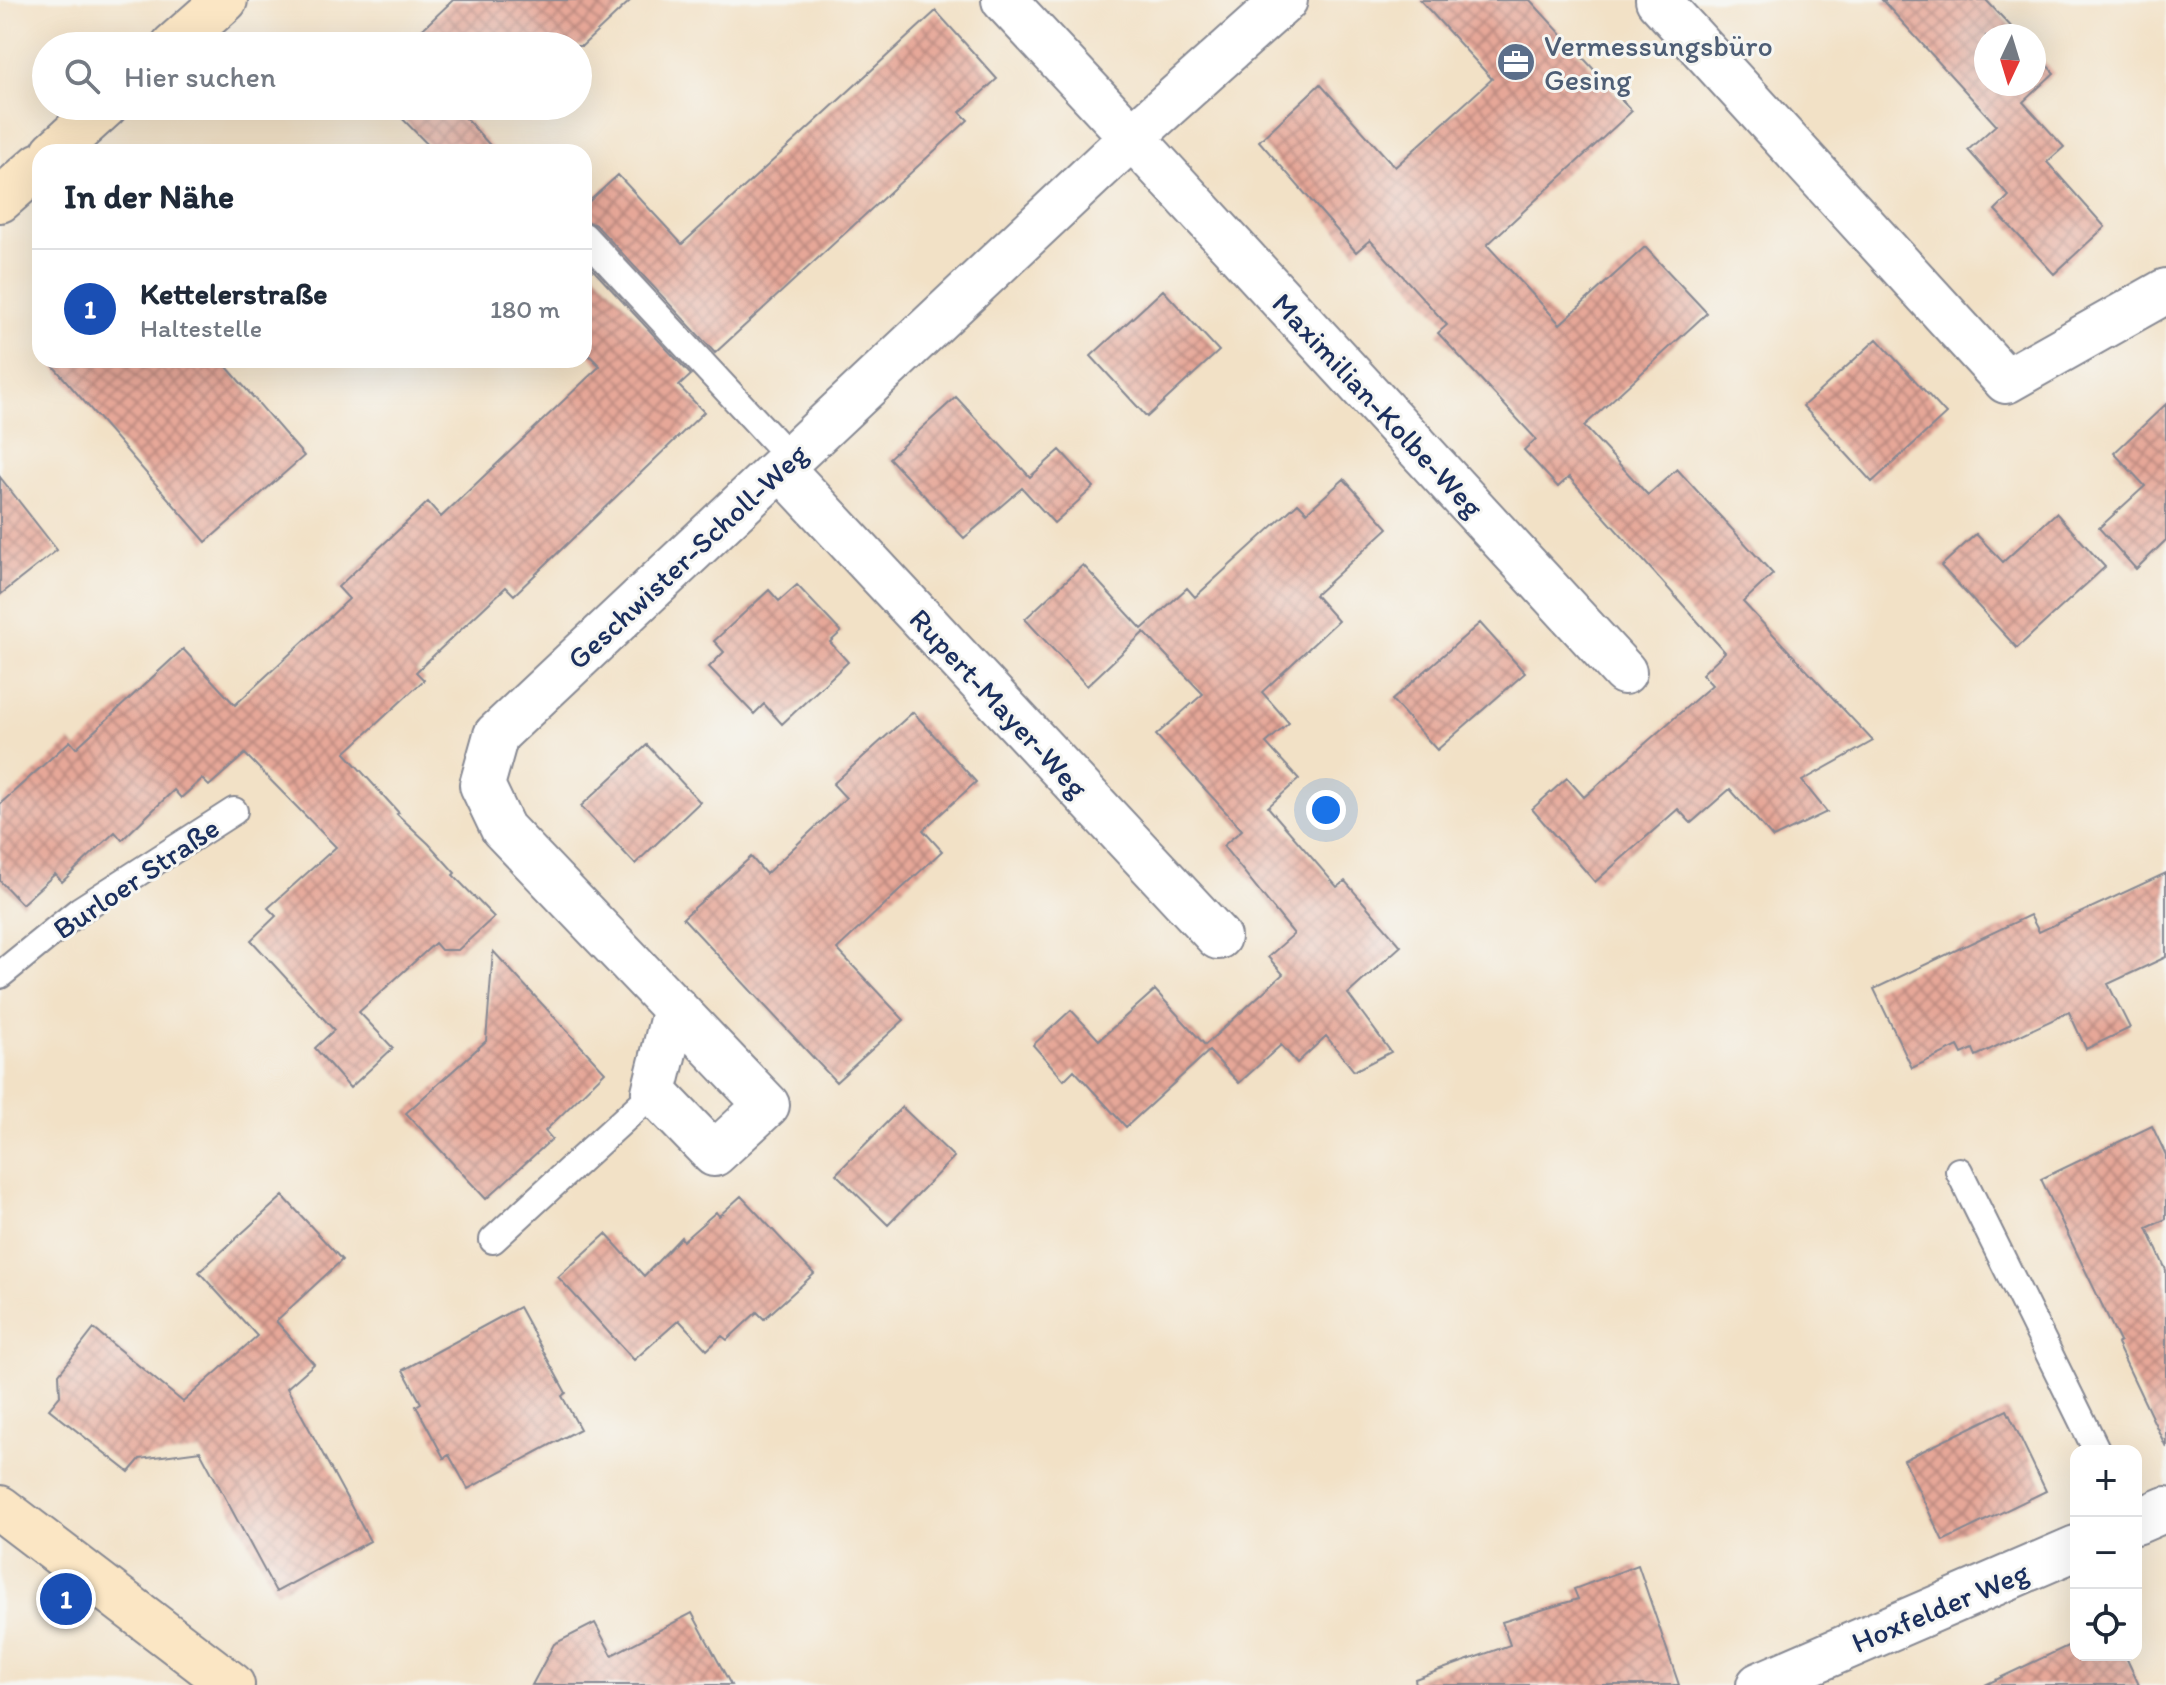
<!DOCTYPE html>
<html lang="de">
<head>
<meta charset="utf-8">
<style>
  :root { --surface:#fff; --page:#f2f2f3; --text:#1f2937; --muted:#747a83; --line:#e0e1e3; --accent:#b5179e }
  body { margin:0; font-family:Itim,sans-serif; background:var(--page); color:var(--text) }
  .controls { position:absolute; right:24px; bottom:24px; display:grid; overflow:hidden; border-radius:16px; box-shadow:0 8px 32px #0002 }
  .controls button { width:72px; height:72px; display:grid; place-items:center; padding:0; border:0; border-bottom:2px solid var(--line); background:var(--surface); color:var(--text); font:40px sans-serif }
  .compass { position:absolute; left:1974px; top:24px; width:72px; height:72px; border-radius:50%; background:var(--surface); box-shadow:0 8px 32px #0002; rotate:184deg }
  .you { position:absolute; left:1326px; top:810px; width:28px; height:28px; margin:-20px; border:6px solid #fff; border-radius:50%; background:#1a73e8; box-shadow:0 0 0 12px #1a73e833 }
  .badge { display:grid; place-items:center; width:52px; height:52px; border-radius:50%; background:var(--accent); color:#fff; font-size:26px; font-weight:700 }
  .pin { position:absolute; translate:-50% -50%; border:4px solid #fff; box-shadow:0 2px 8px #0006 }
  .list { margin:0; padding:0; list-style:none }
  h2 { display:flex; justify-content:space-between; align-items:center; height:104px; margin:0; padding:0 32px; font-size:34px }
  h2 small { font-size:26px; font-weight:400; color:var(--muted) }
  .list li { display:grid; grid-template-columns:52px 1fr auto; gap:24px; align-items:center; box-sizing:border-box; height:120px; padding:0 32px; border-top:2px solid var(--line) }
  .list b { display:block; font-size:30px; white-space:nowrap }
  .list p { margin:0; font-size:26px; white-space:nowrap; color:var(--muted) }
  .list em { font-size:26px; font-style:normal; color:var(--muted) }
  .icon { flex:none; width:44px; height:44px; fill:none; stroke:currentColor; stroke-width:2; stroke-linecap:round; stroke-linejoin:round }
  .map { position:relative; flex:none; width:2166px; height:1685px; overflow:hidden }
  .search { position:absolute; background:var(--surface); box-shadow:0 8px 32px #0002; left:32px; top:32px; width:560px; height:88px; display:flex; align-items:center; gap:20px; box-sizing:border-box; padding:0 28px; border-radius:44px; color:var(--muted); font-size:30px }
  .panel { position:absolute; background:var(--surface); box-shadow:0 8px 32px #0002; left:32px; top:144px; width:560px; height:224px; border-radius:24px }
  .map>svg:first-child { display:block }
  .building { fill:url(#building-cross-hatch) }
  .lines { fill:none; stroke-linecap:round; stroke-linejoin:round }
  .lane-casing { stroke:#868892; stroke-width:30 }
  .street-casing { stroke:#868892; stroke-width:48 }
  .secondary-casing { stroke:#868892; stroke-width:48 }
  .lane { stroke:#fff; stroke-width:26 }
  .street { stroke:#fff; stroke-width:44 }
  .secondary { stroke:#fbe6c4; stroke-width:44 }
  .labels { text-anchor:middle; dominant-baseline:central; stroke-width:6; stroke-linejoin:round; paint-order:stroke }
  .service-label { font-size:30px; fill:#4e5e75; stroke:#f6f6f2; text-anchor:start }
  .street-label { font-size:30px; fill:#1b2f5e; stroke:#f6f6f2 }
</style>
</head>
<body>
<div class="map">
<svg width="2166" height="1685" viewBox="0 0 2166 1685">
  <defs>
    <pattern id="building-cross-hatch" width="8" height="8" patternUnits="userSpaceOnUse" patternTransform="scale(2)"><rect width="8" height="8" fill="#e6a798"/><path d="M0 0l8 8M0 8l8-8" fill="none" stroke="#ba887f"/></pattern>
  </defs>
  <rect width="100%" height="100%" fill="#f6f6f2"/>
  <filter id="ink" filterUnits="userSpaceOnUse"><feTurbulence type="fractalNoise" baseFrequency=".0125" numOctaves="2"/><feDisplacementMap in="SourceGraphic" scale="16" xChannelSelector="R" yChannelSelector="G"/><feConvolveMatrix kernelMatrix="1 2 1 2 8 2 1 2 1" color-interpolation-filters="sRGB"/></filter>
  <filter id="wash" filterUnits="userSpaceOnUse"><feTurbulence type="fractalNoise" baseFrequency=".006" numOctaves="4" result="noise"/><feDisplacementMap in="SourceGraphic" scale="32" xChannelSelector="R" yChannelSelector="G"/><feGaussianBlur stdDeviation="1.8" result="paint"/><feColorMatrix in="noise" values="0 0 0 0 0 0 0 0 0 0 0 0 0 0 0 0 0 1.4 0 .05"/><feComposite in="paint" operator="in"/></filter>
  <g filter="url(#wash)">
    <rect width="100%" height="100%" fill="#f2e1c6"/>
    <g id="blocks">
      <path class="building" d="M453,0H631L582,46H412L409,42Z
        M1420,0H1530L1632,111L1487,245L1560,324L1645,247L1707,313L1584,426L1648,495L1677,469L1773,574L1743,602L1873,741L1802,781L1827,812L1773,838L1730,789L1691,823L1678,809L1595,882L1532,809L1567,778L1584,797L1712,685L1702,674L1725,652L1569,477L1558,487L1524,450L1536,439L1438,333L1447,325L1370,240L1356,252L1259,141L1320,84L1395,167L1492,79Z
        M1882,0H1986L2020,36H1986V84H2034V51L2054,73L2023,102L2064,147L2047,162L2105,227L2054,274L1995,210L2009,196L1968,150L1996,125Z
        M936,11L997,79L960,112L968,120L715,353L596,225L584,220V206L618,175L682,244Z
        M390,106H455L496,152H435Z
        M584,260L691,375L679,386L704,412L514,595L506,587L416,672L424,680L345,753L399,813L397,814L429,844L455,873L453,875L494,917L458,950H441L435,943L359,1012L393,1048L350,1088L315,1048L334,1030L251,940L276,916L268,908L336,847L245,754L209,786L202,779L181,798L174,790L122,840L115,832L62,882L55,874L22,904L0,881V804L70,741L76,748L183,649L235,705L349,599L338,587L428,502L441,517L600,366L584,350Z
        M1163,290L1219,351L1147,417L1091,356Z
        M1877,339L1946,414L1872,482L1803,406Z
        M48,360H221L304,456L206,542Z
        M956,397L1030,477L1060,450L1094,487L1054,523L1022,488L964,538L889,458Z
        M2166,404V540L2136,569L2099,528L2145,486L2114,453Z
        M0,477L57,550L0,595Z
        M1344,479L1388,528L1315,595L1338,621L1262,692L1289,723L1266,743L1299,779L1268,807L1337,887L1345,881L1401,946L1348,994L1391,1052L1354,1071L1326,1036L1297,1063L1281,1045L1239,1083L1209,1051L1126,1127L1074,1070L1064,1080L1033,1045L1071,1010L1099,1040L1155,990L1205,1045L1283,974L1268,957L1294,934L1223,846L1242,830L1156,735L1203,694L1144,632L1087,686L1025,619L1083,565L1142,629L1187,588L1195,597L1298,503L1307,512Z
        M2056,513L2105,567L2017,648L1941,566L1976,534L2003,562Z
        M797,585L841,632L830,642L848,662L782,724L764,704L754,714L709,667L724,652L714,641L769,590L779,601Z
        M1480,623L1525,673L1437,750L1392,700Z
        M913,712L976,782L923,830L942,851L837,949L904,1020L836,1082L683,918L751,857L766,874L846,798L833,784Z
        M647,745L700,802L635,864L581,806Z
        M2166,873V957L2108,984L2130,1028L2086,1049L2069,1012L1976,1056L1973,1049L1962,1054L1958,1046L1912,1068L1874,989L2030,915L2039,932Z
        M493,951L605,1072L545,1131L552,1139L486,1199L406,1113L486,1041Z
        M902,1107L954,1157L888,1225L836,1174Z
        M2152,1126L2166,1155V1219L2147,1228L2166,1270V1447L2117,1344L2120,1342L2041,1179Z
        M283,1196L342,1260L276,1321L314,1364L287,1388L370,1541L276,1592L200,1451L140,1459L129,1472L49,1409L60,1396L59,1374L94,1329L183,1402L257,1336L199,1272Z
        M741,1196L814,1274L764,1319L757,1312L727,1340L722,1336L707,1350L679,1320L634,1360L558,1277L606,1234L644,1276L681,1237L683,1241L716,1212L719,1216Z
        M519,1307L566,1393L562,1396L580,1429L468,1489L449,1455L444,1458L416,1406L421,1403L403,1370Z
        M2007,1410L2046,1491L1943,1541L1904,1460Z
        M1638,1565L1679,1685H1416L1415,1679L1510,1645L1502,1622L1578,1599L1574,1589Z
        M692,1613L731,1685H532L554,1644L595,1623L612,1655Z
        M2076,1642V1655H2125L2139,1685H1985Z"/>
    </g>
  </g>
  <g filter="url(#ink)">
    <use href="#blocks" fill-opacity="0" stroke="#868892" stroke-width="2"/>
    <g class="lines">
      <defs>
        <path id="lane" d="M584,236L791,459
          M0,975L80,910L234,811
          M1959,1171L2097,1451
          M493,1240L654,1092"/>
        <path id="street" d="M1004,0L1132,137L1285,0
          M1658,0L2006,381L2166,291
          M781,468L1218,937
          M675,1008L654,1092L714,1154L767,1105L503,829L482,785L496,735L1132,137L1624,672
          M2136,1522L2166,1509
          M1759,1685L2076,1548"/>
        <path id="secondary" d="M173,46L225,0
          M54,152L105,106
          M0,200L40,165
          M0,1508L232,1685"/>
      </defs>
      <use href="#lane" class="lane-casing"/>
      <use href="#street" class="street-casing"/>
      <use href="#secondary" class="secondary-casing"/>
      <use href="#lane" class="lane"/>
      <use href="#street" class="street"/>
      <use href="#secondary" class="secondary"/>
    </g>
  </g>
  <defs>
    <symbol id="office-disc" viewBox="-11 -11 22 22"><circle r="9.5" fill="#5c6f8a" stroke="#f6f6f2"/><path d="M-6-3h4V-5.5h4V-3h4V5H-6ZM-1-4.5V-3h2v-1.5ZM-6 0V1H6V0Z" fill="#fff"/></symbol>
  </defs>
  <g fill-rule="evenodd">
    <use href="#office-disc" x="1494" y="40" width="44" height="44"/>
  </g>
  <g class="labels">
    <g class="service-label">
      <text x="1544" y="45">Vermessungsbüro<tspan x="1544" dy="34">Gesing</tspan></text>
    </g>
    <g class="street-label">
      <text transform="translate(1378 405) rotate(47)">Maximilian-Kolbe-Weg</text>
      <text transform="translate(687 556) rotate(-43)">Geschwister-Scholl-Weg</text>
      <text transform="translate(999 703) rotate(47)">Rupert-Mayer-Weg</text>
      <text transform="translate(136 878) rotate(-34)">Burloer Straße</text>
      <text transform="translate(1940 1607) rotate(-23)">Hoxfelder Weg</text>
    </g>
  </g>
</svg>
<div class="controls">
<button>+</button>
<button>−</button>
<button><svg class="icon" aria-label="locate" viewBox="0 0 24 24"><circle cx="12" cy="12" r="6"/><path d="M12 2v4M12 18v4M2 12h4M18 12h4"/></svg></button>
</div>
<svg class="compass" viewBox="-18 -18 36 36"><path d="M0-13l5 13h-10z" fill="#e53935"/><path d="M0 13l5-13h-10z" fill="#747a83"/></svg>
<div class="you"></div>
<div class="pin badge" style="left:66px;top:1599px;background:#1a4fb4">1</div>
<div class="search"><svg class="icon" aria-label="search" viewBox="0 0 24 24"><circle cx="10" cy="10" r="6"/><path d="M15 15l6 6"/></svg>Hier suchen</div>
<section class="panel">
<h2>In der Nähe<small></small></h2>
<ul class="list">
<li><span class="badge" style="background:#1a4fb4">1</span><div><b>Kettelerstraße</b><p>Haltestelle</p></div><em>180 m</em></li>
</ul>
</section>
</div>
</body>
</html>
